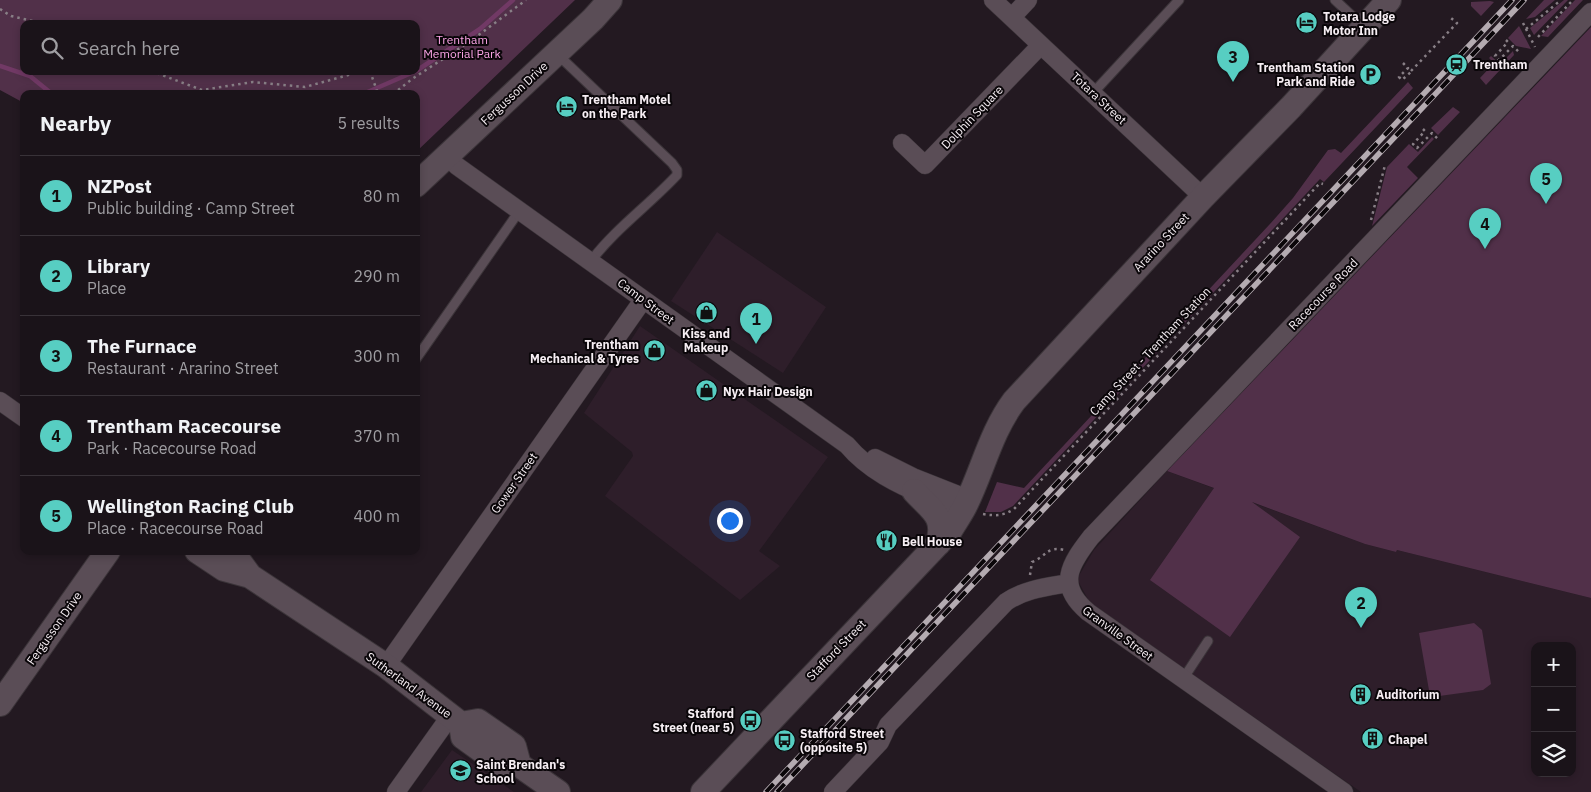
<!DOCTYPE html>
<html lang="en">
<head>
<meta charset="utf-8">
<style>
  :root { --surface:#1a1319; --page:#231c22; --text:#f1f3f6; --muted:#9f9ea2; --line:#383238; --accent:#57cec2 }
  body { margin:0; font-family:"IBM Plex Sans",sans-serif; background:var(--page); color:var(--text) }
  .controls { position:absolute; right:15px; bottom:15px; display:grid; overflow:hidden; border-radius:10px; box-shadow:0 2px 8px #0003 }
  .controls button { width:45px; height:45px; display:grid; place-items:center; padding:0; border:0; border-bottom:1px solid var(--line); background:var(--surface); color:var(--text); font:25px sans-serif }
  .you { position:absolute; left:729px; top:520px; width:18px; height:18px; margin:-12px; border:4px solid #fff; border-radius:50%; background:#1a73e8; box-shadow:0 0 0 8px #1a73e833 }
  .badge { display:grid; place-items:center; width:32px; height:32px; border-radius:50%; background:var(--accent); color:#111; font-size:16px; font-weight:700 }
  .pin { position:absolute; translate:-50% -41px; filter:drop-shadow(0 1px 2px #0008) }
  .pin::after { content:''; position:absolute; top:26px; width:18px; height:15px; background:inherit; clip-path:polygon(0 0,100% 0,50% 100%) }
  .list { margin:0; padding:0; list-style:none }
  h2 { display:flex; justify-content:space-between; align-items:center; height:65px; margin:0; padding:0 20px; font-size:21px }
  h2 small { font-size:16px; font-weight:400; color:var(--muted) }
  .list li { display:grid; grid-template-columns:32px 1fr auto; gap:15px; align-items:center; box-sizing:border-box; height:80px; padding:0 20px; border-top:1px solid var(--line) }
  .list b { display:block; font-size:19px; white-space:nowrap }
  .list p { margin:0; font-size:16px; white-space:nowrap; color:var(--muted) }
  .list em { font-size:16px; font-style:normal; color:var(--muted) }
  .icon { flex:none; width:28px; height:28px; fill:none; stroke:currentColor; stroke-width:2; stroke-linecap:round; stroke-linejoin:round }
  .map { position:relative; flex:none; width:1591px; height:792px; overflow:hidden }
  .search { position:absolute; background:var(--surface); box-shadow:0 2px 8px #0003; left:20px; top:20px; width:400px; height:55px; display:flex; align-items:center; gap:12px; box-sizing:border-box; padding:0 18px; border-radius:10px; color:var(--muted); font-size:19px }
  .panel { position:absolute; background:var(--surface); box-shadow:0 2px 8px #0003; left:20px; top:90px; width:400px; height:465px; border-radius:10px }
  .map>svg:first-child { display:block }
  .built { fill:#2e1e2a; fill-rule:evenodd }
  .green { fill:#513049; fill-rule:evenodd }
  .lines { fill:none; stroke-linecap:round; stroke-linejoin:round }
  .stream { stroke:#713965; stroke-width:4.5 }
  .lane-casing { stroke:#3b3439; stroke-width:11 }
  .street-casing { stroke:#3b3439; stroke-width:19 }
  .secondary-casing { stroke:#3b3439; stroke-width:26 }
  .path { stroke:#887f86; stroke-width:2.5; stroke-dasharray:2.5 4; stroke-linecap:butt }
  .lane { stroke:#5a4d56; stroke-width:9 }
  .street { stroke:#5a4d56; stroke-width:18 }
  .secondary { stroke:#5a4d56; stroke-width:24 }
  .rail-casing { stroke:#b4abb1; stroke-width:5.5 }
  .rail { stroke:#0a0609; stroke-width:4; stroke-dasharray:11; stroke-linecap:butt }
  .labels { text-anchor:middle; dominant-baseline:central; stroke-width:4; stroke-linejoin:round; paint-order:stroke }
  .poi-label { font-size:12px; font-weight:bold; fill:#f6eef3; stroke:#0a0609; text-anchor:start }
  .park-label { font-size:12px; fill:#fca5e7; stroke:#0a0609 }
  .street-label { font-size:12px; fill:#f6eef3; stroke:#0a0609 }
</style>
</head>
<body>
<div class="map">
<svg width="1591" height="792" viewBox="0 0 1591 792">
  <rect width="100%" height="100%" fill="#231921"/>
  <path class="built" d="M717,232L826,307L783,373L671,301Z
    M640,326L828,457L759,551L780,566L740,600L605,496L633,456L632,452L584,413Z
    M1167,471L1365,544L1396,552L1397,550L1591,598V792H1361L1090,603L1077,579L1094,550ZM1535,646H1572V773H1535Z
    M452,750L514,792H421Z"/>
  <path class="green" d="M0,0H575L416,152V94H24V103L0,90ZM24,24H416V71H24Z
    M1544,0H1555L1535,17L1526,19Z
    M1564,0H1568L1534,35L1530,28Z
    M1575,0H1583L1548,37L1541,36Z
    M1490,1L1494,2L1481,16L1471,6V2Z
    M1519,26L1531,49L1516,46L1508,38Z
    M1591,27V598L1397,550L1396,552L1365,544L1252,502L1300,537L1230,637L1150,580L1214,488L1167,471Z
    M1513,51L1514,55L1486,85L1480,78L1494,63L1489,58L1491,56L1500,64Z
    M1408,82L1413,88L1324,182L1320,179L1013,506L1001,512H985L997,482L1024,488L1269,225L1293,198L1328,150L1335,149L1341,153Z
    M1453,107L1460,112L1438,135L1431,128Z
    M1432,137L1434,139L1407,167L1418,178L1372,226L1387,167L1409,144L1418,152Z
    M1474,623L1482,630L1491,684L1483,690L1432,697L1430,696L1419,633Z"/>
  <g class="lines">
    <path class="stream" d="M0,66L30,76L52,94
      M416,71L480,29L513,0
      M363,94L416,71"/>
    <defs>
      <path id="lane" d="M1335,0L1364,27
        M557,54L672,163L677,170V175C649,205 615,229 591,261
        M1093,93L1179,0
        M416,359L520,210
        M1183,679L1208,641"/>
      <path id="street" d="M993,0L1203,197
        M1012,17L1028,0
        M902,143L925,165L1041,45
        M447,156L457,166C587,259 716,352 847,445C868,470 898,485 928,497C939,501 947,505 958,502L965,506
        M0,401L24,418
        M875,458L913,477L956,494L958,502
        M386,666L643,300
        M396,792L451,715
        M833,792L880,742L888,725L1006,602C1025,589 1047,587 1069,583
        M1344,792L1088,612C1056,585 1070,564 1091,537L1591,12"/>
      <path id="secondary" d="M416,185L593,19L610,0
        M914,491C931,510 946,515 938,544
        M197,551L224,569L250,576
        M230,551L234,554L250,576L386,666L461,724L478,721L514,746L519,765L558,792
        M0,704L108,551
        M461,724L463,737L499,763L519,765
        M703,792L950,531C955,522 962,513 966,504C983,469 991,432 1014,401L1203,197L1291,107L1389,0"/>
    </defs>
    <use href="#lane" class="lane-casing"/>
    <use href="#street" class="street-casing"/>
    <use href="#secondary" class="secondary-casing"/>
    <path class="path" d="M0,9L11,16L45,24
      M1523,23L1535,47
      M1526,29L1561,0
      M1538,37L1573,0
      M1506,40L1508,42L1495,56L1499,60L1513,46L1520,53
      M1403,63L1408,68L1399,77L1402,80L1412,71
      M151,71L202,90L253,82L305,87L363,71
      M370,71L378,94
      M1411,71L1457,23L1451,18
      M393,94L412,79L469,42L526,0
      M1423,129L1425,131L1413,144L1417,148L1432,133L1438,139
      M1371,220L1385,165
      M983,514C995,516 1004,516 1014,509L1320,183L1323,184
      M1030,575L1032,562C1047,556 1047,546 1064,550"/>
    <use href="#lane" class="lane"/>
    <use href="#street" class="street"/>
    <use href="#secondary" class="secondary"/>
    <defs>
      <path id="rail" d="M766,792L1512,0
        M777,792L1524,0"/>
    </defs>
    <use href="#rail" class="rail-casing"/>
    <use href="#rail" class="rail"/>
  </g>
  <defs>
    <symbol id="hotel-disc" viewBox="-11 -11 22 22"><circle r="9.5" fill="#57cec2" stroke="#0a0609"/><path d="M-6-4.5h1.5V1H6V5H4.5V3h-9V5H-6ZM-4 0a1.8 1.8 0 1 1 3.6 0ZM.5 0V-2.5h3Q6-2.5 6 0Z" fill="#111"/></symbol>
    <symbol id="station-disc" viewBox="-11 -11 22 22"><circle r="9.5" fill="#57cec2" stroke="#0a0609"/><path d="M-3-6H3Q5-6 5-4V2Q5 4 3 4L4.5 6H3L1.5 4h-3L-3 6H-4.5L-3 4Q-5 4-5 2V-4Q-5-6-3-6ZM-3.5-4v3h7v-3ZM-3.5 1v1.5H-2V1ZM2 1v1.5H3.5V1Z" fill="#111"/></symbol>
    <symbol id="parking-disc" viewBox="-11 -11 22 22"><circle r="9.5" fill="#57cec2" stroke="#0a0609"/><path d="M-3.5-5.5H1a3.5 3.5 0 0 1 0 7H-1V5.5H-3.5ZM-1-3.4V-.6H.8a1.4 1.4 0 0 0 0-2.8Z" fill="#111"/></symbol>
    <symbol id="shop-disc" viewBox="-11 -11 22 22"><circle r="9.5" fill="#57cec2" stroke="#0a0609"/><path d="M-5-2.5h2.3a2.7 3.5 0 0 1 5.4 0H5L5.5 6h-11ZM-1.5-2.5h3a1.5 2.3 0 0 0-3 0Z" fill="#111"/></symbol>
    <symbol id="restaurant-disc" viewBox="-11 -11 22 22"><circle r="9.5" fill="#57cec2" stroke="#0a0609"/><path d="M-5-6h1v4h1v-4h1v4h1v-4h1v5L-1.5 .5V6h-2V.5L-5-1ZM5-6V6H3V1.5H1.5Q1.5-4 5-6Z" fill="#111"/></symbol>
    <symbol id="building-disc" viewBox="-11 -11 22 22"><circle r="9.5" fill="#57cec2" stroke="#0a0609"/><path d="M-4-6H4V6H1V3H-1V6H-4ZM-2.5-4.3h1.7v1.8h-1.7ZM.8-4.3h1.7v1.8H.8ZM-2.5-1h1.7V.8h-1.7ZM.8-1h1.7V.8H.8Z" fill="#111"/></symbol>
    <symbol id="bus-disc" viewBox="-11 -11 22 22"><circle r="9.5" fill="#57cec2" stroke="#0a0609"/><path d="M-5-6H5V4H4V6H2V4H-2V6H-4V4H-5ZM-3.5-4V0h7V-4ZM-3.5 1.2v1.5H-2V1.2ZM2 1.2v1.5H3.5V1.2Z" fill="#111"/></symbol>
    <symbol id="school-disc" viewBox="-11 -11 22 22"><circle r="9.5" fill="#57cec2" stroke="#0a0609"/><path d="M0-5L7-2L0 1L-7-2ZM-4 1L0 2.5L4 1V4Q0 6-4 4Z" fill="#111"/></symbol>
  </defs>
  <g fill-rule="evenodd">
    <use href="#hotel-disc" x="1294" y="10" width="25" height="25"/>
    <use href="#station-disc" x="1444" y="52" width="25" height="25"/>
    <use href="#parking-disc" x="1358" y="62" width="25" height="25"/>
    <use href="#hotel-disc" x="554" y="94" width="25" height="25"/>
    <use href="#shop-disc" x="694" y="300" width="25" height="25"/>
    <use href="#shop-disc" x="642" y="338" width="25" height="25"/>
    <use href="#shop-disc" x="694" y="378" width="25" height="25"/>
    <use href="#restaurant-disc" x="874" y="528" width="25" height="25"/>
    <use href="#building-disc" x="1348" y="682" width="25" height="25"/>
    <use href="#bus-disc" x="738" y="708" width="25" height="25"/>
    <use href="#building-disc" x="1360" y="726" width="25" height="25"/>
    <use href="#bus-disc" x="772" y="728" width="25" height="25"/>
    <use href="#school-disc" x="448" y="758" width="25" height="25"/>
  </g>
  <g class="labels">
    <g class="poi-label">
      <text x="1323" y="16">Totara Lodge<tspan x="1323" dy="14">Motor Inn</tspan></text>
      <text x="1473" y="64">Trentham</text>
      <text x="1355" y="67" text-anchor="end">Trentham Station<tspan x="1355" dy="14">Park and Ride</tspan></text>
      <text x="582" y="99">Trentham Motel<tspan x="582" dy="14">on the Park</tspan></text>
      <text x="706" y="333" text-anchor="middle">Kiss and<tspan x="706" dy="14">Makeup</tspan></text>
      <text x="639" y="344" text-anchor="end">Trentham<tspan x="639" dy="14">Mechanical &amp; Tyres</tspan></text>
      <text x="723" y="391">Nyx Hair Design</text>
      <text x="902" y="541">Bell House</text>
      <text x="1376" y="694">Auditorium</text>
      <text x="734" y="713" text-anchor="end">Stafford<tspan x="734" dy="14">Street (near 5)</tspan></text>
      <text x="800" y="733">Stafford Street<tspan x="800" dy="14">(opposite 5)</tspan></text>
      <text x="1388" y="739">Chapel</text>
      <text x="476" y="764">Saint Brendan's<tspan x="476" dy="14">School</tspan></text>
    </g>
    <g class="park-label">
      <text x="462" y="39">Trentham<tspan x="462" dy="14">Memorial Park</tspan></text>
    </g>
    <g class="street-label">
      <text transform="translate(514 93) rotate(-43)">Fergusson Drive</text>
      <text transform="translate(1099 98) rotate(43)">Totara Street</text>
      <text transform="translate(972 117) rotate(-46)">Dolphin Square</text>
      <text transform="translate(1161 242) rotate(-47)">Ararino Street</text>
      <text transform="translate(1323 294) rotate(-46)">Racecourse Road</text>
      <text transform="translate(646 301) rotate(37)">Camp Street</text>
      <text transform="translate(1150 351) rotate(-47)">Camp Street - Trentham Station</text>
      <text transform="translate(514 483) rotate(-55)">Gower Street</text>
      <text transform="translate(54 628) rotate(-55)">Fergusson Drive</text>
      <text transform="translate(1118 633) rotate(36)">Granville Street</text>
      <text transform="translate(836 650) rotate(-46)">Stafford Street</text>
      <text transform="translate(409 685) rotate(36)">Sutherland Avenue</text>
    </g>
  </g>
</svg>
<div class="controls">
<button>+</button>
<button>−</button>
<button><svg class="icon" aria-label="layers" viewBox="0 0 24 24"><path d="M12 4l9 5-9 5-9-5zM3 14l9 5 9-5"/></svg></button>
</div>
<div class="you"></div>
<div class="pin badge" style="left:756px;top:344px">1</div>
<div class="pin badge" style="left:1361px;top:628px">2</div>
<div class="pin badge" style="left:1233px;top:82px">3</div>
<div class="pin badge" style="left:1485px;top:249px">4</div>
<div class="pin badge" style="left:1546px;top:204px">5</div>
<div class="search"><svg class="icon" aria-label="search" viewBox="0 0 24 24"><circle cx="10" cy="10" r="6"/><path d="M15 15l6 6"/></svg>Search here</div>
<section class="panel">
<h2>Nearby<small>5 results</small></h2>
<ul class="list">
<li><span class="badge">1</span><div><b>NZPost</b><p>Public building · Camp Street</p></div><em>80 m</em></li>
<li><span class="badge">2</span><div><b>Library</b><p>Place</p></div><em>290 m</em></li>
<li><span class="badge">3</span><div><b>The Furnace</b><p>Restaurant · Ararino Street</p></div><em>300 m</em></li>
<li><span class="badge">4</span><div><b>Trentham Racecourse</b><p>Park · Racecourse Road</p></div><em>370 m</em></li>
<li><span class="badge">5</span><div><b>Wellington Racing Club</b><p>Place · Racecourse Road</p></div><em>400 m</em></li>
</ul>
</section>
</div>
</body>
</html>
